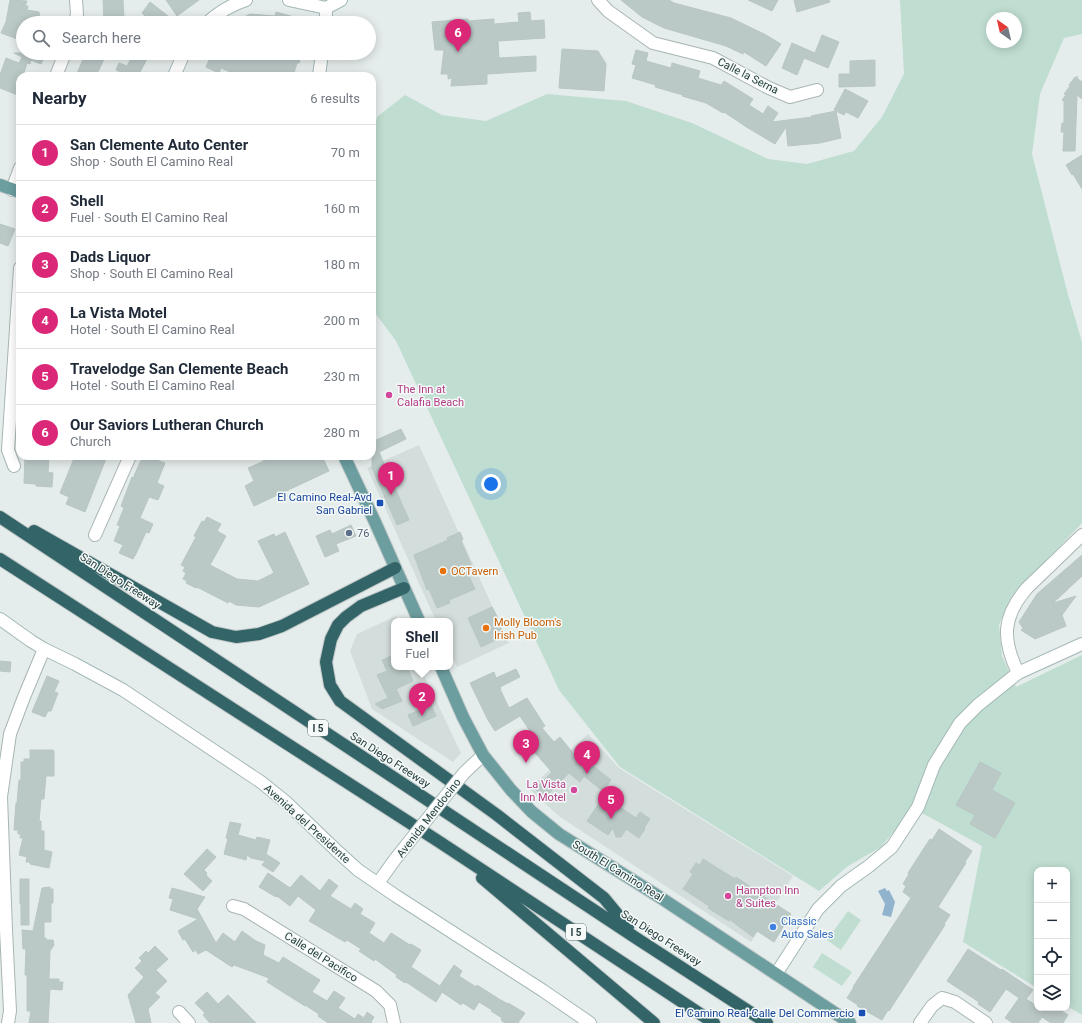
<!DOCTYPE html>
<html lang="en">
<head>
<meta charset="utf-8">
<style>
  :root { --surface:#fff; --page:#f2f2f3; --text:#1f2937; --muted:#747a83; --line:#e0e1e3; --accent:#db2777 }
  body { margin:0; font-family:Roboto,sans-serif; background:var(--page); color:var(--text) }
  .controls { position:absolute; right:12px; bottom:12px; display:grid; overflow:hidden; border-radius:8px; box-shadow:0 2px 10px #0003 }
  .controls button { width:36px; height:36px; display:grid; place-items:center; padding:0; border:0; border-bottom:1px solid var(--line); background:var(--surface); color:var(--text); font:20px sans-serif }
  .compass { position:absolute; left:986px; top:12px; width:36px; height:36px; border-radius:50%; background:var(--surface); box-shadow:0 2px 10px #0003; rotate:326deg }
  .you { position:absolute; left:491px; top:484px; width:14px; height:14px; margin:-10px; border:3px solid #fff; border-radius:50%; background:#1a73e8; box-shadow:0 0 0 6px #1a73e833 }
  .badge { display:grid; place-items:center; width:26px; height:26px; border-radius:50%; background:var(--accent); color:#fff; font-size:13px; font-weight:700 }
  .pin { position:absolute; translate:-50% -33px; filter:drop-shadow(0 1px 2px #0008) }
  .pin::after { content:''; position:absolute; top:21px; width:14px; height:12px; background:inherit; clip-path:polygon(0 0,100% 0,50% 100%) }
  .popup { position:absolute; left:391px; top:618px; width:62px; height:52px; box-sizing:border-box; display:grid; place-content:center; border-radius:8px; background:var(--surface); filter:drop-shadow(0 1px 3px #0005); font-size:13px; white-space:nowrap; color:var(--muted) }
  .popup b { font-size:15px; color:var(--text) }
  .popup::after { content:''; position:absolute; left:50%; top:100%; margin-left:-8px; border:8px solid transparent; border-top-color:var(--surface) }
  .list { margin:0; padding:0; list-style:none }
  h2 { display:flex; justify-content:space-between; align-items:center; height:52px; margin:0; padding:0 16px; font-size:17px }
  h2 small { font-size:13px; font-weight:400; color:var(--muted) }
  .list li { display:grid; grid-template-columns:26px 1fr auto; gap:12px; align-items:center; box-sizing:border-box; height:56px; padding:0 16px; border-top:1px solid var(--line) }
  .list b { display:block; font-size:15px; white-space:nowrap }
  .list p { margin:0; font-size:13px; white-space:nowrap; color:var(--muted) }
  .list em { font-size:13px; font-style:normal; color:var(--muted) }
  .icon { flex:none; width:22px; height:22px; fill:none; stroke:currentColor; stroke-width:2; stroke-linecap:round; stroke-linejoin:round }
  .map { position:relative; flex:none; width:1082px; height:1023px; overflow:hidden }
  .search { position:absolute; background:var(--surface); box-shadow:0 2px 10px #0003; left:16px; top:16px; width:360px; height:44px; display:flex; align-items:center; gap:10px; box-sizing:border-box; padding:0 14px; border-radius:22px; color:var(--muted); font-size:15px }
  .panel { position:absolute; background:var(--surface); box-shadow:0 2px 10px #0003; left:16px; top:72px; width:360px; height:388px; border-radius:12px }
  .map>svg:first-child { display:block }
  .built { fill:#d3dddb }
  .green { fill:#bfddd0; fill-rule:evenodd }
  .water { fill:#91b3ce }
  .building { fill:#bac8c6; stroke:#b8c6c4 }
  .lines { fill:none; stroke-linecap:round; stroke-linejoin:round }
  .street-casing { stroke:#a8b5b4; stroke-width:14 }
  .secondary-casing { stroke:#a4b8b7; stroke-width:14 }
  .primary-casing { stroke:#c2c9c9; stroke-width:14 }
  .highway-casing { stroke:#c2c9c9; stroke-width:14 }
  .street { stroke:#fff; stroke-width:12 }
  .secondary { stroke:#fff; stroke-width:12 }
  .primary { stroke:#6c9ea0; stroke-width:12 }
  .highway { stroke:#336468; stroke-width:12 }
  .secondary-bridge-casing { stroke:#a4b8b7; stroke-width:14; stroke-linecap:butt }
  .secondary-bridge { stroke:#fff; stroke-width:12 }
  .hotel-dot { fill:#d1479c; stroke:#f5faf9; stroke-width:1.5 }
  .transit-dot { fill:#1a4fb4; stroke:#f5faf9; stroke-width:1.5 }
  .service-dot { fill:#5c6f8a; stroke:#f5faf9; stroke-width:1.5 }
  .food-dot { fill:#e8710a; stroke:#f5faf9; stroke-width:1.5 }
  .shop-dot { fill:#3f7fe0; stroke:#f5faf9; stroke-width:1.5 }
  .labels { text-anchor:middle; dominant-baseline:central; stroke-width:3; stroke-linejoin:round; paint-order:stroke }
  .shield { fill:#f5faf9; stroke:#637676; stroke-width:1 }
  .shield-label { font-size:10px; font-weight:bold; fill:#253e3e }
  .street-label { font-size:11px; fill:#253e3e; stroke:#f5faf9 }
  .hotel-label { font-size:11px; fill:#b23c85; stroke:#f5faf9; text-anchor:start }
  .transit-label { font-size:11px; fill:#164399; stroke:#f5faf9; text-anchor:end }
  .service-label { font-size:11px; fill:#4e5e75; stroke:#f5faf9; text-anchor:start }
  .food-label { font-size:11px; fill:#c56008; stroke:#f5faf9; text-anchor:start }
  .shop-label { font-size:11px; fill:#366cbe; stroke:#f5faf9; text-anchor:start }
</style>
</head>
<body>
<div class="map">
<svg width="1082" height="1023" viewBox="0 0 1082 1023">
  <rect width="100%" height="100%" fill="#e5edec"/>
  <path class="built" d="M419,445L509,643L457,667L450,652V621H436L367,468Z
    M396,616L399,621H394V667H420L461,753L453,762L372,709L350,651L357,634Z
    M588,734L619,768L793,876L751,942L560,817L529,789Z"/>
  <path class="green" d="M900,0H1082V34L1064,38L1040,94L1032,154L1067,291L1082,342V523L1012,596L999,625L1002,656L1016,687L1082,655V1015L1067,1006V870H1037V988L963,942L982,846L913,808L881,847L848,866L819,891L620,767L559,690L396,341L372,309V142L377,117L405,95L442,115L486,121L547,94L626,101L692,123L768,159L807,164L854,151L882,117L904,74ZM992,18H1016V42H992Z
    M848,911L861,920L841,950L827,940Z
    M822,953L852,972L842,986L813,967Z"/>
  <path class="water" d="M885,888L887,891L889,890L895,902L891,917L882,915L885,904L878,891Z"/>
  <path class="building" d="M10,0L27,1L25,6H28L27,10L39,12L40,22L23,20V41L1,33L6,22Z
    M103,0H123L124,19L123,23H104Z
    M166,0H199L177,16Z
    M621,0H669L674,3L731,18L766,35L781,44L766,66L744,52L743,54L726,46L664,28L642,17Z
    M748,0H778L772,11Z
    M794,0H829L830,2L797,12Z
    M150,2L177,23H140L145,16L142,13Z
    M276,12L291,16L290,23H233L250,14L275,16Z
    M530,12L531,21L544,20L545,38L498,41L499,58L536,56V71L487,74V84L451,86L452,78L448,79V74H441L444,50H435L432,22L468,19V21L494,19V24L519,22L518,13Z
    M822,35L839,42L828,68L804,58L797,75L782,68L792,43L815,53Z
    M562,49L598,51L606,64L604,91L559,88Z
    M636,50L648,53L646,61L671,68L672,63L700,71L698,78L721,85L724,81L753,99L749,105L763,114L768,106L778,113L772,122L812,117L811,116L836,111L841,138L820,143L788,146L786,127L775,144L748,128L724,112L723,113L706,103L682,96L683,95L655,87L656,85L632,78L636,65L632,64Z
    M14,53H46L41,64L31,60L30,64L27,63L23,76H20V96L0,88V75L6,58L19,63L22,57Z
    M72,53H105L103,58L104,59L96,76H76L83,59L72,54Z
    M134,53H150L138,76H125L126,74L116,70L119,63L127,66Z
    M212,53H301V56L299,63H297L293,76H240L221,68L219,73L206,67Z
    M875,60V86L839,87V74H850V61Z
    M1077,76V78L1082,82V99L1077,95L1075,151H1063L1064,132H1061L1062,123H1064V101L1062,100L1066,95L1064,94L1070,86L1069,85L1075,77L1076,78Z
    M845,89L868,101L858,118L846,112L844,115L834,110Z
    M1082,155V189L1073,174L1072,175L1066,165Z
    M0,224L15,229L8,246L0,243Z
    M401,429L406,439L379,452L409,520L397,525L372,468V435L374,441Z
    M25,456H49L48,472L53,473L52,487L36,486V484L24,483Z
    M75,456H107L85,512L66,504L69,497L60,493Z
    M143,456H157L156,460L165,463L157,483L164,486L158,500L149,497L140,518L153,524L149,533L146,532L135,556H134L133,559L119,553L123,545L114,541L120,526L117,525L124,508L121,506L132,477L133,478Z
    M261,456H322L329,471L254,506L245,486L254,481L248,468L264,461Z
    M207,517L221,524L217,531L226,536L210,565L237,579L258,581L274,573L258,541L274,534L275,537L285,532L309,584L259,607L236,605L229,601L228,603L197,587L196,588L186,583L187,581L183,579L186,573L183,571L185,567L181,565L196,537L194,536L202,521L204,522Z
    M351,525L356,536L336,544L339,551L325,557L316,536L330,530L332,534Z
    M460,532L463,539L461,541L473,569L467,572L475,589L449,600L450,603L437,608L429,589L427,590L414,555L448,540L447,538Z
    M1082,555V576L1053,603L1076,596L1062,615L1066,626L1035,639L1021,630L1023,628L1019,622L1037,594Z
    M492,607L498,618L496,619L504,636L481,647L468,618Z
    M394,655V667H407L413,681L396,689L402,701L382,709L375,704L388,698L377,675L387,671L382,660Z
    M0,661L11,662L10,672L0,671Z
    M516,669L520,677L500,687L501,689H500L509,708L527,698L545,726L542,728L554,742L560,737L577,758L579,755L611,780L603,791L584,776L580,782L569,773L544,798L535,789L552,772L529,746L536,740L520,716L495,731L488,720L470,683L494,672L496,678Z
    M47,676L59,681L54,692L58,693L51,711H48L45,717L32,712Z
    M431,705L436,716L413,726L408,715Z
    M30,750H53L54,751V776H46L44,799H41L39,821H41V831H44V850L52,852L49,868L30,864V862H26L27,857L19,855L23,838H20L21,834H18V830H14L16,803H17L19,780H21V762H24V759H30Z
    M980,762L1001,773L992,790L1015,803L995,838L970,824L975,815L956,805Z
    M604,796L636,818L640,812L650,819L644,828L645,829L639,838L626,829L621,837H616L613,828L608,835L587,821Z
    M230,822L241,824L238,835L256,840L257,837L270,840L266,854L280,863L273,872L262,865L265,861L251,858L247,855L246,860L224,854L228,839L226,838Z
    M939,829L972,851L965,862L966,863L938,907L950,915L944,924L945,925L889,1011L888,1010L882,1020L857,1006L858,1005L847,998L854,987H853L911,898L903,892L906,886L903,884L909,874L908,873L924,848L930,839L932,840Z
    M207,849L216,857L204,870L207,873L206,875L212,881L203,891L184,874Z
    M703,859L735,879L736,877L751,887L750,888L791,914L774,942L757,931L753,937L729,919V921L708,908L709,906L683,889L693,874L690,872L696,863L700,865Z
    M268,873L290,888L301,875L320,891L329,879L338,886L330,896L351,909L355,903L363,909L360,914L375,923L369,933L384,943L391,933L410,945L411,944L421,950L411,967L420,973L440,986L454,965L462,971L459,976L476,987L477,985L499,999L508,1004V1003L525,1013L518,1023H505L501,1020L502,1018L491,1011L492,1010L479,1002L474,1010L463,1003L461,1005L442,992L436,1002L406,982L405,983L396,977L397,975L375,959L374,961L359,951L361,949L347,940L345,942L309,921L316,910L298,896L290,906L277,896L276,897L259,887Z
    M20,879H29V925H21V904H20Z
    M50,887V889H53V903H51V922H44V938H46V940H53L54,945L50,951L49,979H59V982H63L62,990L50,989L48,1023H29L31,1011H27V975H25L26,949H23L22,930L33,931L42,888Z
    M172,888L205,897L197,909L216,943L223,933L235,942L242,931L256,941L265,945L263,955L279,963L283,957L320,980L312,992L327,1001L334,991L345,998L338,1008L355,1019L358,1014L364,1018L367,1012L374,1017L371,1022L372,1023H328L318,1016L319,1014L305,1005V1006L267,982L269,978L234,965L232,967L206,950L198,954L196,950L193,952L185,939L183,940L178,931L198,919L170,910L173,899L169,898Z
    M155,946L168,959L156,970L167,981L155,993L160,997L148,1009L151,1023H136L128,995L144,977L135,968L142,961L139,958L146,951L148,953Z
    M968,949L1001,970L1002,969L1033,990L1026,999L1037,1006V1008H1057L1068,1015L1063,1023H1051L1042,1017L1038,1023H1013L1005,1018L1019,998L1006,989L990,1012L978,1004L979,1002L947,981Z
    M207,992L218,1004L228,995L256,1023H210L203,1015L205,1013L195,1003Z"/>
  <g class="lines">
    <defs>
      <path id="street" d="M598,0L608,11L653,43L713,58L769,88L790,97L817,90
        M75,23L77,14L76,0
        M56,76L65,53
        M12,190L20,168
        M14,466L8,450L20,268
        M95,535L130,456
        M1018,673C1002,639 1002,617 1027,588L1082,535
        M233,906L244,909L376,991L390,1005L394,1023
        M179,1012L189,1023
        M8,1023L10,1011L6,930L1,797L10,734L24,697L44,649
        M920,1023L932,1006L942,998L955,1002L986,1023"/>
      <path id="secondary" d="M289,0L326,8L341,0
        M207,23C219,12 230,5 246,0
        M326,23V8
        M174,76L184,53
        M319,76L322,53
        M0,619L31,641L44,649L75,664L123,690L261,782L287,803L337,851L358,870L396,896L542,990L590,1023
        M464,773L483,755
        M378,883L396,858
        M776,974L818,909L841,886L869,866L892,847L918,807L934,765L960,723L978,705L1018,673L1082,644"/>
      <path id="primary" d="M0,185L20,192
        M344,456L375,522L419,621
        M441,667L463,717L483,755L511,790L532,812L559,834L658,896L850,1023"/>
      <path id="highway" d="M0,517L636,938L767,1023
        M34,531L212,632L236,637L259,634L282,626L395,568
        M0,559L438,841L714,1023
        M404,588L361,606L346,617L338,625L331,639L326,662L330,685L340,701L497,815L604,898L628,927
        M482,878L654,1023"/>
    </defs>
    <use href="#street" class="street-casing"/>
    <use href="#secondary" class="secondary-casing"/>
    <use href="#primary" class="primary-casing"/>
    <use href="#highway" class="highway-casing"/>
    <use href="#street" class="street"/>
    <use href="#secondary" class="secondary"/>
    <use href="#primary" class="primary"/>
    <use href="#highway" class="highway"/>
    <defs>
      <path id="secondary-bridge" d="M396,858L464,773"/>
    </defs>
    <use href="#secondary-bridge" class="secondary-bridge-casing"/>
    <use href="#secondary-bridge" class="secondary-bridge"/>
  </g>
  <g class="hotel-dot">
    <circle cx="389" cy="395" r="4"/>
    <circle cx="574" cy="790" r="4"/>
    <circle cx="728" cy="896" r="4"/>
  </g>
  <g class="transit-dot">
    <rect x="376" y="499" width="8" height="8" rx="2"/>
    <rect x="858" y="1009" width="8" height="8" rx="2"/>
  </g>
  <circle class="service-dot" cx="349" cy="533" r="4"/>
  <g class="food-dot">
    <circle cx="443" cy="571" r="4"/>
    <circle cx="486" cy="628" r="4"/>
  </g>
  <circle class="shop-dot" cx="773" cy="927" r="4"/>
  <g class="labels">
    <g class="shield">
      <rect x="308" y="720" width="20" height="16" rx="3"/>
      <rect x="566" y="924" width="20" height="16" rx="3"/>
    </g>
    <g class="shield-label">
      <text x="318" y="728">I 5</text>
      <text x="576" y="932">I 5</text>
    </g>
    <g class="street-label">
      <text transform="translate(748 76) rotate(27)">Calle la Serna</text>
      <text transform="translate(120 581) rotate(33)">San Diego Freeway</text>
      <text transform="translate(390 760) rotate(33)">San Diego Freeway</text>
      <text transform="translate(429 818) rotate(-52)">Avenida Mendocino</text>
      <text transform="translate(307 824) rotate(42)">Avenida del Presidente</text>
      <text transform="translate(618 871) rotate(32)">South El Camino Real</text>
      <text transform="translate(661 938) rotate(33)">San Diego Freeway</text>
      <text transform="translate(321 957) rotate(32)">Calle del Pacifico</text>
    </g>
    <g class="hotel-label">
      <text x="397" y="389">The Inn at<tspan x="397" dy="13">Calafia Beach</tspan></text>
      <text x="566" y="784" text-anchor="end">La Vista<tspan x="566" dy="13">Inn Motel</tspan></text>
      <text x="736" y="890">Hampton Inn<tspan x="736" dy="13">&amp; Suites</tspan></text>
    </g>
    <g class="transit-label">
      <text x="372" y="497">El Camino Real-Avd<tspan x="372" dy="13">San Gabriel</tspan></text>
      <text x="854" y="1013">El Camino Real-Calle Del Commercio</text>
    </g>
    <g class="service-label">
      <text x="357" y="533">76</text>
    </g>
    <g class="food-label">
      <text x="451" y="571">OCTavern</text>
      <text x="494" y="622">Molly Bloom's<tspan x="494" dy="13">Irish Pub</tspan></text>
    </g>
    <g class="shop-label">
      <text x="781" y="921">Classic<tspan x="781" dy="13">Auto Sales</tspan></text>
    </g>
  </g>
</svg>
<div class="controls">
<button>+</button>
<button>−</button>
<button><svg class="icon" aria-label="locate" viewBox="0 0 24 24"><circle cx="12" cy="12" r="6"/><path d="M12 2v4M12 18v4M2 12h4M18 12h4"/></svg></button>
<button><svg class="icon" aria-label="layers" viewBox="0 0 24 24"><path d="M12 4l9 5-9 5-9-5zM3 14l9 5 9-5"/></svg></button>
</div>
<svg class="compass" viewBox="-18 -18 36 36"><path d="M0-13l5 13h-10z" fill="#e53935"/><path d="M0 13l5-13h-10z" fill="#747a83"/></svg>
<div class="you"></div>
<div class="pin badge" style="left:391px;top:495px">1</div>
<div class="pin badge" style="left:422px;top:716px">2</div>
<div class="popup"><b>Shell</b>Fuel</div>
<div class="pin badge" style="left:526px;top:763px">3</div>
<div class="pin badge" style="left:587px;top:774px">4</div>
<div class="pin badge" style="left:611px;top:819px">5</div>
<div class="pin badge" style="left:458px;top:52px">6</div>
<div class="search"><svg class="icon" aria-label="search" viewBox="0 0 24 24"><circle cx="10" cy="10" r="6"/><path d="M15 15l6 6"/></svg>Search here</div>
<section class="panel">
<h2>Nearby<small>6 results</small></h2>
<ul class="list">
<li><span class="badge">1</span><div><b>San Clemente Auto Center</b><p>Shop · South El Camino Real</p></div><em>70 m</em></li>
<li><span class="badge">2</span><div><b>Shell</b><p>Fuel · South El Camino Real</p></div><em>160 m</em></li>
<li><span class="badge">3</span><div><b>Dads Liquor</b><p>Shop · South El Camino Real</p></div><em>180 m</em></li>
<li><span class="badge">4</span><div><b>La Vista Motel</b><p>Hotel · South El Camino Real</p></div><em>200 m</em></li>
<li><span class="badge">5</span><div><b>Travelodge San Clemente Beach</b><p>Hotel · South El Camino Real</p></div><em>230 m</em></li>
<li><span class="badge">6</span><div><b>Our Saviors Lutheran Church</b><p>Church</p></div><em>280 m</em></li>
</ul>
</section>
</div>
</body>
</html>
